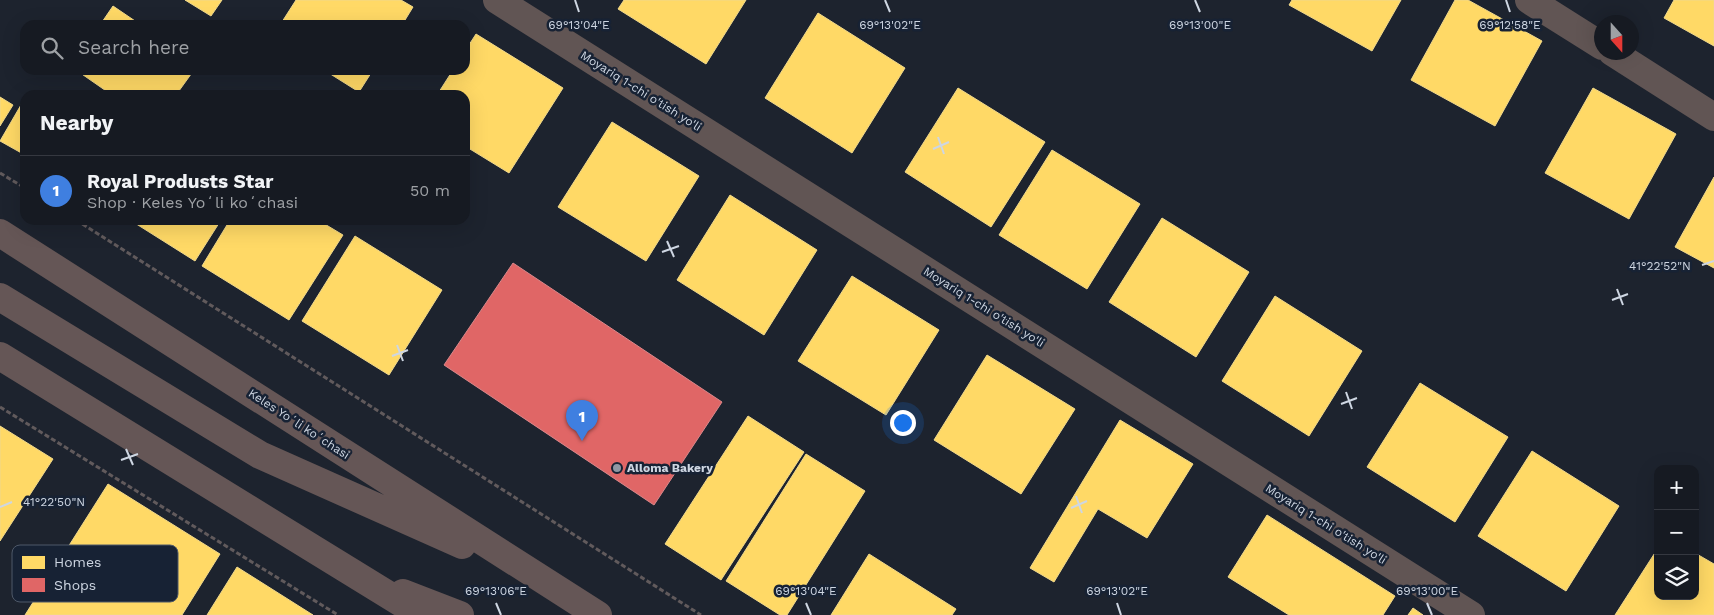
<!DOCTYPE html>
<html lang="en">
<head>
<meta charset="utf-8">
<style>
  :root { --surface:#161a22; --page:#1f232a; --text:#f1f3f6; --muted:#9ea1a5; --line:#353840; --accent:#ea580c }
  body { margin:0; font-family:"Work Sans",sans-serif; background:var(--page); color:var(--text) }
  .controls { position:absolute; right:15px; bottom:15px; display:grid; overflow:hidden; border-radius:10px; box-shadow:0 5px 20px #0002 }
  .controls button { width:45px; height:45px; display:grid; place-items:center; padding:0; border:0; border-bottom:1px solid var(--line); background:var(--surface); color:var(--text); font:25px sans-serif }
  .compass { position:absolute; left:1594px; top:15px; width:45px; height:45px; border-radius:50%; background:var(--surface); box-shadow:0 5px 20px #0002; rotate:159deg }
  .you { position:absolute; left:902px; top:422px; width:18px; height:18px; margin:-12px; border:4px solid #fff; border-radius:50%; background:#1a73e8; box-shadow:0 0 0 8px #1a73e833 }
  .badge { display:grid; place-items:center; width:32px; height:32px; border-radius:50%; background:var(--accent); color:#fff; font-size:16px; font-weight:700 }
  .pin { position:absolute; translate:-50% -41px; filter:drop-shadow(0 1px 2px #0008) }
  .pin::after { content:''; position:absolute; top:26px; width:18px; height:15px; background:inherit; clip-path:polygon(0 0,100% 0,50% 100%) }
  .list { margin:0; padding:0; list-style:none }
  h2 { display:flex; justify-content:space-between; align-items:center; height:65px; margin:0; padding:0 20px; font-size:21px }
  h2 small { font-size:16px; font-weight:400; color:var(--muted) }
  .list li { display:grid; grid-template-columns:32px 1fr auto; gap:15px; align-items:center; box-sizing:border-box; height:70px; padding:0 20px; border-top:1px solid var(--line) }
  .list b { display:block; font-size:19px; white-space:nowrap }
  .list p { margin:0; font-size:16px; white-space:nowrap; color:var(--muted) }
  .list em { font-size:16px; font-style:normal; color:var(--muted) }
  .icon { flex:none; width:28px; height:28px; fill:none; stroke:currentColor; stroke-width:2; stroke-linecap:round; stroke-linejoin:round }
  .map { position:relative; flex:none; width:1714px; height:615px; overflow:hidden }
  .search { position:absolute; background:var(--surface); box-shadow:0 5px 20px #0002; left:20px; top:20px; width:450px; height:55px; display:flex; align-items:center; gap:12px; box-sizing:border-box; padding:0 18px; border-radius:15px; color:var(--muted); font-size:19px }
  .panel { position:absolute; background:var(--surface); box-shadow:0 5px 20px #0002; left:20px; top:90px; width:450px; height:135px; border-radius:15px }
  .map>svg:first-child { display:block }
  .homes { fill:#ffd966; stroke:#f0d88b }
  .shops { fill:#e06666; stroke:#db888b }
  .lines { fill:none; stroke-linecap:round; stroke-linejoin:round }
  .path { stroke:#615a5c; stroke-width:3; stroke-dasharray:5 2.5; stroke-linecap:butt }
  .street { stroke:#615554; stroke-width:28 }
  .primary { stroke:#655656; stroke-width:28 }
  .ticks { fill:none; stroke:#ced6e2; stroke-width:2 }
  .poi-dot { fill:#9097a3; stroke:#172234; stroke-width:2 }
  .labels { text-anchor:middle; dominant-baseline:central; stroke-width:5; stroke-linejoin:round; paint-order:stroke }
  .street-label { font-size:12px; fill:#ced6e2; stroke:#172234 }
  .poi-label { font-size:12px; font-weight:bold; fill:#ced6e2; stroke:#172234; text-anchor:start }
  .key { fill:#172234; stroke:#4e5868; stroke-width:1 }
  .key-label { font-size:14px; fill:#ced6e2 }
  .ticks-label { font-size:12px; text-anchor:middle; fill:#ced6e2; stroke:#172234; stroke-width:5; stroke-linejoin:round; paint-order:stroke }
</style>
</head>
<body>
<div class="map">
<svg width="1714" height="615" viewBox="0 0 1714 615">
  <rect width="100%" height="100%" fill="#1d232e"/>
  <path class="homes" d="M185,0H222L211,16Z
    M296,0H401L413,7L402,25H280Z
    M624,0H746L706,64L618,9Z
    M1292,0H1401L1372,51L1289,5Z
    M1455,0H1468L1542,41L1495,126L1411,80Z
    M1674,0H1714V46L1664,18Z
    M113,6L141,25H100Z
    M818,13L905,68L852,153L765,98Z
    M476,34L563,88L509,173L465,146V95H437L453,70H465V51Z
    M76,70H194L176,95H112Z
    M324,70H373L359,92Z
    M958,88L1045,142L991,227L905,172Z
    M1593,88L1676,134L1629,219L1545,173Z
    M0,97L13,105L0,126Z
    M25,98V155L0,141Z
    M612,122L699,176L646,261L558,207Z
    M1052,150L1140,204L1087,289L999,235Z
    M1714,177V268L1675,247Z
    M730,195L817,250L764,335L677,280Z
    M1162,218L1249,272L1196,357L1109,302Z
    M130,220H221L195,261Z
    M230,220H318L343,235L289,320L202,266Z
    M355,236L442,290L389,375L302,321Z
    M852,276L939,330L886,415L798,361Z
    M1275,296L1362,351L1309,436L1222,381Z
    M987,355L1075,409L1021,494L934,440Z
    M1420,383L1508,437L1455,522L1367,467Z
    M748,416L804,452L721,580L665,544Z
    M1120,420L1193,464L1147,538L1098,509L1054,582L1030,568Z
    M0,426L53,459L0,541Z
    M1532,451L1619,506L1566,591L1478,536Z
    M806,454L865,491L787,615H780L726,581Z
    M108,484L220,554L182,615H25Z
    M1267,515L1395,596L1383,615H1289L1228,577Z
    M1658,548V596H1695V553L1714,564V615H1615Z
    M869,554L956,609L952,615H831Z
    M237,567L313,615H207Z
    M1413,608L1423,615H1408Z"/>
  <path class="shops" d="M513,263L722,402L654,505L444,365Z"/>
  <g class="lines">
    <path class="path" d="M0,173L25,188
      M76,220L701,615
      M0,407L338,615"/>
    <path class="street" d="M497,0L1471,615
      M1529,0L1602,46
      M1612,52L1714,117"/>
    <path class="primary" d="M0,233L598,615
      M0,297L260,455L462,545
      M0,356L421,615
      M403,593L460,615"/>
  </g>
  <path class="ticks" d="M575,0L579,12M885,0L890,12M1195,0L1200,12M1506,0L1510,12M938,137L944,154M933,149L949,142M667,241L674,257M662,252L679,246M1702,265L1714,261M1617,289L1623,305M1612,300L1628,294M397,345L403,361M392,356L408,350M1346,392L1352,409M1341,404L1357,398M126,449L133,465M121,460L138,454M1076,496L1082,513M0,507L12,502M1071,508L1087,501M496,603L501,615M806,603L811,615M1117,603L1121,615M1427,603L1432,615"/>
  <circle class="poi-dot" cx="617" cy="468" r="5"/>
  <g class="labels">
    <g class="street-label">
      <text transform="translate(641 91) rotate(32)">Moyariq 1-chi o'tish yo'li</text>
      <text transform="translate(984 307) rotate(32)">Moyariq 1-chi o'tish yo'li</text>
      <text transform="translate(299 424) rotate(33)">Keles Yoʻli koʻchasi</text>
      <text transform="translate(1326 524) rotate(32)">Moyariq 1-chi o'tish yo'li</text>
    </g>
    <g class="poi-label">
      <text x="627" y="468">Alloma Bakery</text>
    </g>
  </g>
  <rect x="12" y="545" width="166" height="57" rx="8" class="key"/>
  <rect x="22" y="556" width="23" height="13" fill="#ffd966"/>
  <rect x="22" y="578" width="23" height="14" fill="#e06666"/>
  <g class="key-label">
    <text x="54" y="567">Homes</text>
    <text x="54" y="590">Shops</text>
  </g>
  <g class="ticks-label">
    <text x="1510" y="29">69°12'58"E</text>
    <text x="579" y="29">69°13'04"E</text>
    <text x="890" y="29">69°13'02"E</text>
    <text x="1200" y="29">69°13'00"E</text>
    <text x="1660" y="270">41°22'52"N</text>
    <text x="54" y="506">41°22'50"N</text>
    <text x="496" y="595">69°13'06"E</text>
    <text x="806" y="595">69°13'04"E</text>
    <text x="1117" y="595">69°13'02"E</text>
    <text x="1427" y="595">69°13'00"E</text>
  </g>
</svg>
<div class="controls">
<button>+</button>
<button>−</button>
<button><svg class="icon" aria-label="layers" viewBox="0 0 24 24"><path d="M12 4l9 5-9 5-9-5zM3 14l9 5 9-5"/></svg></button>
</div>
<svg class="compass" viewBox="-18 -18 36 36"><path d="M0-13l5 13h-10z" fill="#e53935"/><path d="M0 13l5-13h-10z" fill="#9ea1a5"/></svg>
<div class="you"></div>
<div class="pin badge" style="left:582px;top:441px;background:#3f7fe0">1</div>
<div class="search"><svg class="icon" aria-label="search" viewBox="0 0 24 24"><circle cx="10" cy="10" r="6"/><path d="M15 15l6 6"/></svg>Search here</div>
<section class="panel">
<h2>Nearby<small></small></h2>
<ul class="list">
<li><span class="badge" style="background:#3f7fe0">1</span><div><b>Royal Produsts Star</b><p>Shop · Keles Yoʻli koʻchasi</p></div><em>50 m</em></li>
</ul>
</section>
</div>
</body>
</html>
